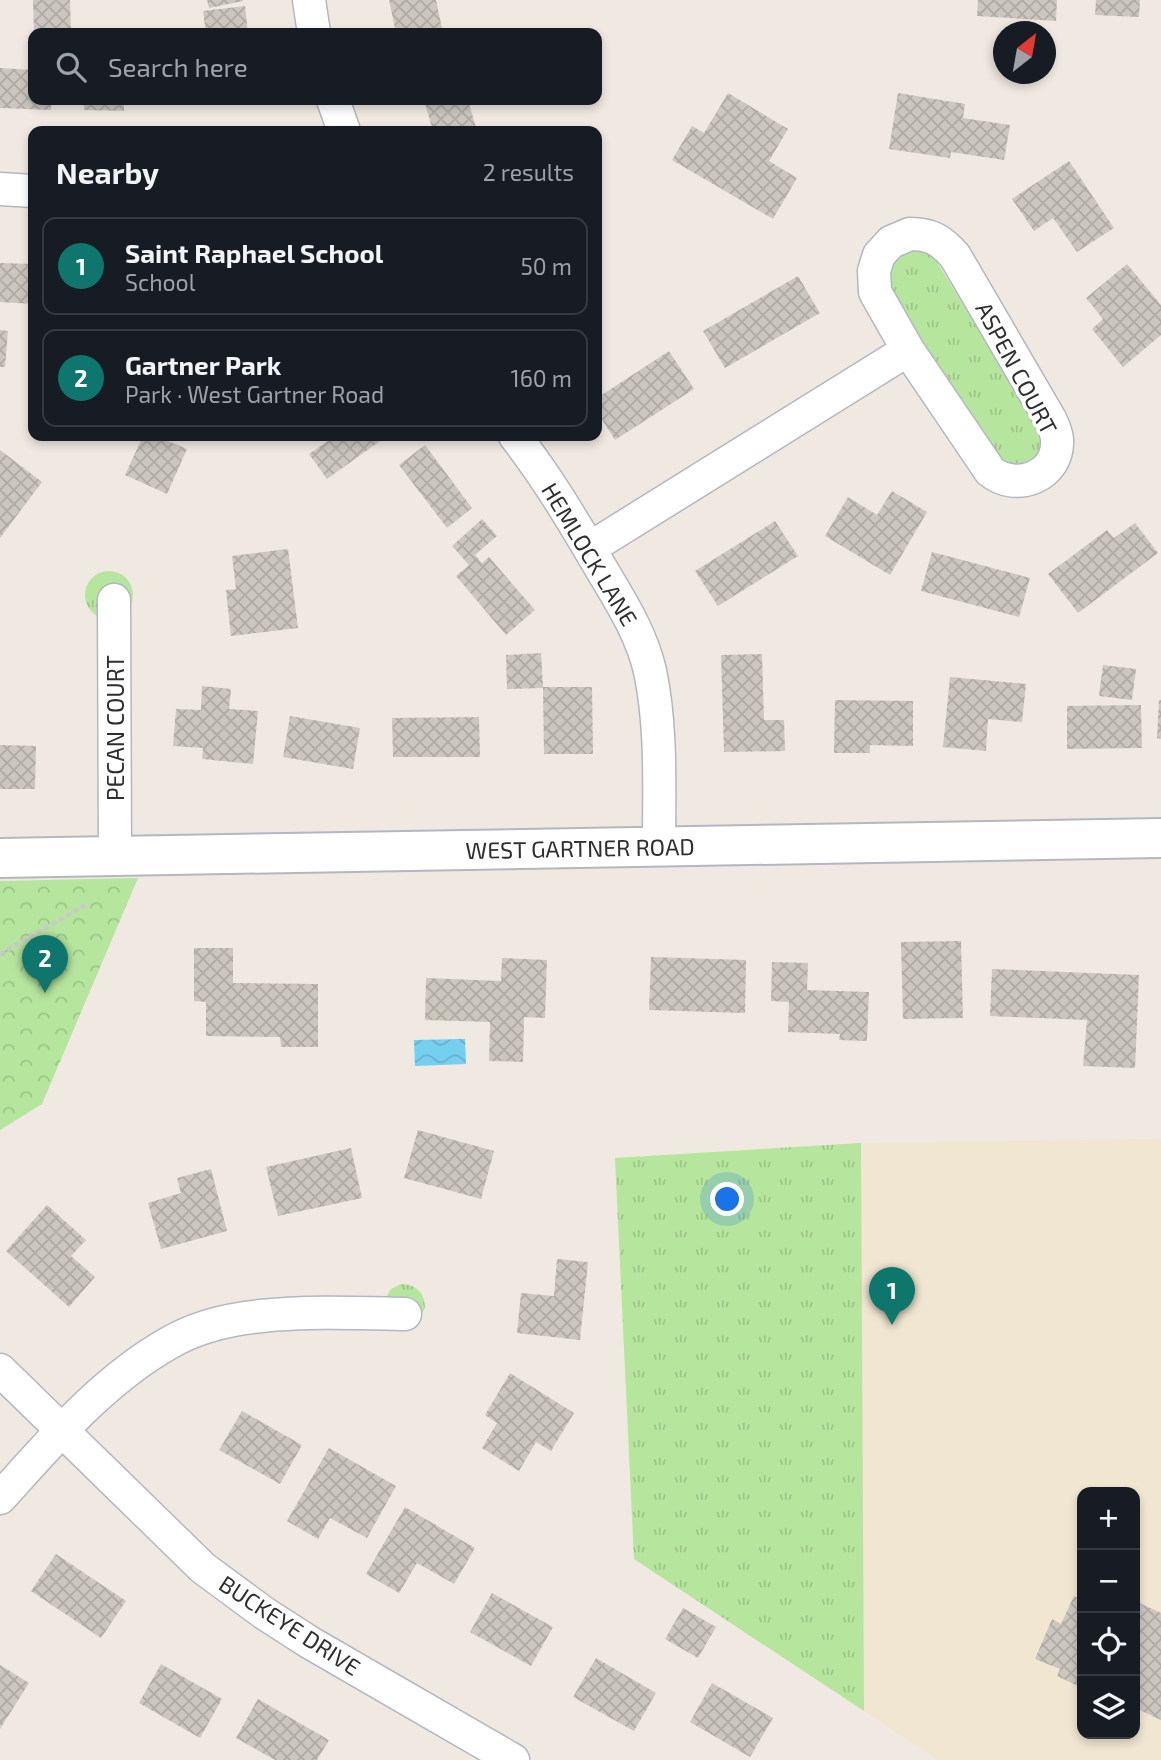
<!DOCTYPE html>
<html lang="en">
<head>
<meta charset="utf-8">
<style>
  :root { --surface:#171b24; --page:#20242c; --text:#f1f3f6; --muted:#9ea1a6; --line:#363941; --accent:#0f766e }
  body { margin:0; font-family:"Exo 2",sans-serif; background:var(--page); color:var(--text) }
  .controls { position:absolute; right:21px; bottom:21px; display:grid; overflow:hidden; border-radius:14px; box-shadow:0 4px 10px #0003 }
  .controls button { width:63px; height:63px; display:grid; place-items:center; padding:0; border:0; border-bottom:2px solid var(--line); background:var(--surface); color:var(--text); font:35px sans-serif }
  .compass { position:absolute; left:993px; top:21px; width:63px; height:63px; border-radius:50%; background:var(--surface); box-shadow:0 4px 10px #0003; rotate:31deg }
  .you { position:absolute; left:728px; top:1200px; width:24px; height:24px; margin:-18px; border:5px solid #fff; border-radius:50%; background:#1a73e8; box-shadow:0 0 0 10px #1a73e833 }
  .badge { display:grid; place-items:center; width:46px; height:46px; border-radius:50%; background:var(--accent); color:#fff; font-size:23px; font-weight:700 }
  .pin { position:absolute; translate:-50% -58px; filter:drop-shadow(0 2px 4px #0008) }
  .pin::after { content:''; position:absolute; top:37px; width:24px; height:21px; background:inherit; clip-path:polygon(0 0,100% 0,50% 100%) }
  .list { margin:0; padding:0; list-style:none }
  h2 { display:flex; justify-content:space-between; align-items:center; height:91px; margin:0; padding:0 28px; font-size:30px }
  h2 small { font-size:23px; font-weight:400; color:var(--muted) }
  .list li { display:grid; grid-template-columns:46px 1fr auto; gap:21px; align-items:center; box-sizing:border-box; height:98px; margin:0 14px 14px; padding:0 14px; border:2px solid var(--line); border-radius:14px }
  .list b { display:block; font-size:26px; white-space:nowrap }
  .list p { margin:0; font-size:23px; white-space:nowrap; color:var(--muted) }
  .list em { font-size:23px; font-style:normal; color:var(--muted) }
  .icon { flex:none; width:38px; height:38px; fill:none; stroke:currentColor; stroke-width:2; stroke-linecap:round; stroke-linejoin:round }
  .map { position:relative; flex:none; width:1161px; height:1760px; overflow:hidden }
  .search { position:absolute; background:var(--surface); box-shadow:0 4px 10px #0003; left:28px; top:28px; width:574px; height:77px; display:flex; align-items:center; gap:18px; box-sizing:border-box; padding:0 24px; border-radius:14px; color:var(--muted); font-size:26px }
  .panel { position:absolute; background:var(--surface); box-shadow:0 4px 10px #0003; left:28px; top:126px; width:574px; height:315px; border-radius:14px }
  .map>svg:first-child { display:block }
  .education { fill:#f0e6d1; fill-rule:evenodd }
  .grass { fill:url(#grass-tufts) }
  .park { fill:url(#park-crowns) }
  .water { fill:url(#water-waves) }
  .building { fill:url(#building-cross-hatch) }
  .lines { fill:none; stroke-linecap:round; stroke-linejoin:round }
  .minor-casing { stroke:#b4b7c1; stroke-width:35 }
  .tertiary-casing { stroke:#b4b7c1; stroke-width:42 }
  .path { stroke:#c9c9c9; stroke-width:4.5; stroke-dasharray:5 3.5; stroke-linecap:butt }
  .minor { stroke:#fff; stroke-width:32 }
  .tertiary { stroke:#fff; stroke-width:38 }
  .labels { text-anchor:middle; dominant-baseline:central; stroke-width:7; stroke-linejoin:round; paint-order:stroke }
  .street-label { font-size:23px; fill:#2e2e2e; stroke:#fff }
</style>
</head>
<body>
<div class="map">
<svg width="1161" height="1760" viewBox="0 0 1161 1760">
  <defs>
    <pattern id="grass-tufts" width="24" height="20" patternUnits="userSpaceOnUse" patternTransform="scale(1.75)"><rect width="24" height="20" fill="#b6e59e"/><path d="M3 7l-1-3M5 7V3M7 7l1-3M15 17l-1-3M17 17v-4M19 17l1-3" fill="none" stroke="#9dc588"/></pattern>
    <pattern id="park-crowns" width="20" height="18" patternUnits="userSpaceOnUse" patternTransform="scale(1.75)"><rect width="20" height="18" fill="#b6e59e"/><path d="M2 6a3 3 0 1 1 6 0M12 15a3 3 0 1 1 6 0" fill="none" stroke="#9dc588"/></pattern>
    <pattern id="water-waves" width="16" height="10" patternUnits="userSpaceOnUse" patternTransform="scale(1.75)"><rect width="16" height="10" fill="#75cff0"/><path d="M0 5q4-4 8 0t8 0" fill="none" stroke="#66b2ce"/></pattern>
    <pattern id="building-cross-hatch" width="8" height="8" patternUnits="userSpaceOnUse" patternTransform="scale(1.75)"><rect width="8" height="8" fill="#cbc7bf"/><path d="M0 0l8 8M0 8l8-8" fill="none" stroke="#afaba4"/></pattern>
  </defs>
  <rect width="100%" height="100%" fill="#efe9e1"/>
  <path class="education" d="M1161,1139V1760H938L634,1559L615,1158L861,1143ZM1082,1492H1135V1734H1082Z"/>
  <path class="grass" d="M907,246L931,253L937,262L1039,428C1048,456 1028,468 1003,463L948,385L887,285L886,267Z
    M85 595a24 24 0 1 1 48 0a24 24 0 1 1-48 0Z
    M861,1143L864,1711L634,1559L615,1158Z
    M401,1284C416,1284 425,1293 425,1308L418,1320L384,1301L391,1289Z"/>
  <path class="park" d="M138,878L42,1104L0,1130V881Z"/>
  <path class="water" d="M465,1039L466,1064L415,1066L414,1040Z"/>
  <path class="building" d="M33,0H70L71,33H34Z
    M207,0H243V1L209,8Z
    M389,0H436L443,33H396Z
    M978,0H1057L1056,21L977,16Z
    M1096,0H1140L1139,17L1095,15Z
    M245,6L248,33H206L203,11Z
    M0,68L33,70V100H51V110L0,108Z
    M728,93L788,129L769,161L797,178L773,219L672,160L692,126L704,133Z
    M898,93L965,104L963,118L1010,125L1004,160L951,152L950,158L889,149Z
    M84,100H124V111L84,110Z
    M424,100H468L477,131H433Z
    M1069,161L1114,228L1077,252L1053,218L1034,231L1012,199Z
    M0,263L33,264V304L0,302Z
    M1127,264L1161,305V335L1123,367L1092,329L1103,319L1086,298Z
    M798,276L820,313L725,368L703,331Z
    M0,330L8,331L5,367H0Z
    M669,351L694,389L615,440L597,412V398Z
    M143,436H156L187,449L167,494L125,475Z
    M335,436H387L327,479L309,454Z
    M425,445L472,508L447,528L399,465Z
    M0,450L42,482L0,538Z
    M892,491L927,512L890,575L825,536L848,497L877,515Z
    M482,519L497,536L475,555L482,563L489,557L535,610L506,635L456,576L469,565L452,546Z
    M775,521L798,556L718,606L695,571Z
    M1135,523L1158,553L1078,613L1048,574L1107,530L1114,538Z
    M288,549L298,628L231,636L226,590L236,589L232,556Z
    M932,552L1030,578L1019,617L921,591Z
    M541,653L543,687H592L593,754H544L543,688L507,689L506,655Z
    M762,654L764,720H784L785,751L724,752L721,655Z
    M1103,665L1136,669L1132,700L1099,696Z
    M950,677L1026,684L1022,722L988,719L986,751L943,747Z
    M202,686L231,689L229,709L258,711L253,764L202,759L203,748L173,746L176,709L201,710Z
    M835,700L913,701V746L870,745V753H834Z
    M1159,700H1161V739L1157,738Z
    M1141,705L1142,748L1067,749V706Z
    M290,716L360,728L353,769L283,757Z
    M479,717L480,757H393L392,718Z
    M0,745L36,746L35,789H0Z
    M961,941L963,1018L903,1019L901,942Z
    M194,948H233V983L318,984V1047H281L280,1037L206,1036V1002L194,1001Z
    M651,957L746,960L745,1013L649,1010Z
    M502,958L547,960L545,1018L524,1017L523,1062L489,1061L490,1022L425,1020L426,978L501,981Z
    M772,962L808,963L807,990L869,992L867,1041L839,1040L840,1034L788,1032L789,1002L771,1001Z
    M992,969L1139,975L1135,1068L1083,1066L1087,1020L990,1016Z
    M418,1130L494,1151L481,1199L404,1178Z
    M351,1148L362,1198L278,1216L266,1167Z
    M211,1169L227,1231L161,1249L148,1203L181,1193L177,1178Z
    M47,1205L86,1240L71,1256L95,1277L69,1307L6,1251Z
    M557,1259L588,1262L580,1340L517,1333L521,1293L554,1296Z
    M510,1373L574,1413L551,1451L536,1442L519,1471L482,1448L497,1423L485,1415Z
    M242,1411L302,1445L280,1484L219,1450Z
    M329,1448L396,1486L367,1538L330,1518L318,1539L287,1521Z
    M405,1507L475,1548L454,1584L417,1563L399,1593L366,1574Z
    M56,1554L126,1601L101,1638L31,1591Z
    M492,1593L553,1627L531,1666L470,1632Z
    M1074,1596L1082,1600V1688L1057,1676L1060,1669L1035,1659L1052,1619L1061,1624Z
    M1135,1601L1161,1613V1720L1135,1708Z
    M683,1608L716,1627L698,1658L665,1639Z
    M596,1658L656,1693L634,1731L573,1697Z
    M161,1664L222,1699L200,1738L139,1703Z
    M0,1665L29,1683L0,1729Z
    M712,1683L773,1718L750,1757L690,1722Z
    M258,1699L329,1740L317,1760H275L236,1738Z"/>
  <g class="lines">
    <defs>
      <path id="minor" d="M309,0L314,33
        M333,100L344,131
        M0,189L33,191
        M910,234C931,234 941,240 955,256L1050,419C1053,425 1057,433 1057,440C1059,476 1016,493 990,471L908,350L875,292L874,271L879,255L891,242Z
        M515,436C547,477 573,521 599,565C619,599 641,632 650,671C662,728 659,788 659,846
        M590,548L908,350
        M114,600L115,856
        M0,1370L203,1568L264,1613L309,1642L513,1760
        M0,1498C51,1442 102,1381 169,1343C196,1327 230,1319 261,1316C309,1311 357,1313 405,1314"/>
      <path id="tertiary" d="M0,858L1161,838"/>
    </defs>
    <use href="#minor" class="minor-casing"/>
    <use href="#tertiary" class="tertiary-casing"/>
    <path class="path" d="M0,954L87,904"/>
    <use href="#minor" class="minor"/>
    <use href="#tertiary" class="tertiary"/>
  </g>
  <g class="labels">
    <g class="street-label">
      <text transform="translate(1017 368) rotate(62)">ASPEN COURT</text>
      <text transform="translate(590 554) rotate(59)">HEMLOCK LANE</text>
      <text transform="translate(115 728) rotate(-90)">PECAN COURT</text>
      <text transform="translate(580 848) rotate(-1)">WEST GARTNER ROAD</text>
      <text transform="translate(290 1625) rotate(33)">BUCKEYE DRIVE</text>
    </g>
  </g>
</svg>
<div class="controls">
<button>+</button>
<button>−</button>
<button><svg class="icon" aria-label="locate" viewBox="0 0 24 24"><circle cx="12" cy="12" r="6"/><path d="M12 2v4M12 18v4M2 12h4M18 12h4"/></svg></button>
<button><svg class="icon" aria-label="layers" viewBox="0 0 24 24"><path d="M12 4l9 5-9 5-9-5zM3 14l9 5 9-5"/></svg></button>
</div>
<svg class="compass" viewBox="-18 -18 36 36"><path d="M0-13l5 13h-10z" fill="#e53935"/><path d="M0 13l5-13h-10z" fill="#9ea1a6"/></svg>
<div class="you"></div>
<div class="pin badge" style="left:892px;top:1325px">1</div>
<div class="pin badge" style="left:45px;top:993px">2</div>
<div class="search"><svg class="icon" aria-label="search" viewBox="0 0 24 24"><circle cx="10" cy="10" r="6"/><path d="M15 15l6 6"/></svg>Search here</div>
<section class="panel">
<h2>Nearby<small>2 results</small></h2>
<ul class="list">
<li><span class="badge">1</span><div><b>Saint Raphael School</b><p>School</p></div><em>50 m</em></li>
<li><span class="badge">2</span><div><b>Gartner Park</b><p>Park · West Gartner Road</p></div><em>160 m</em></li>
</ul>
</section>
</div>
</body>
</html>
